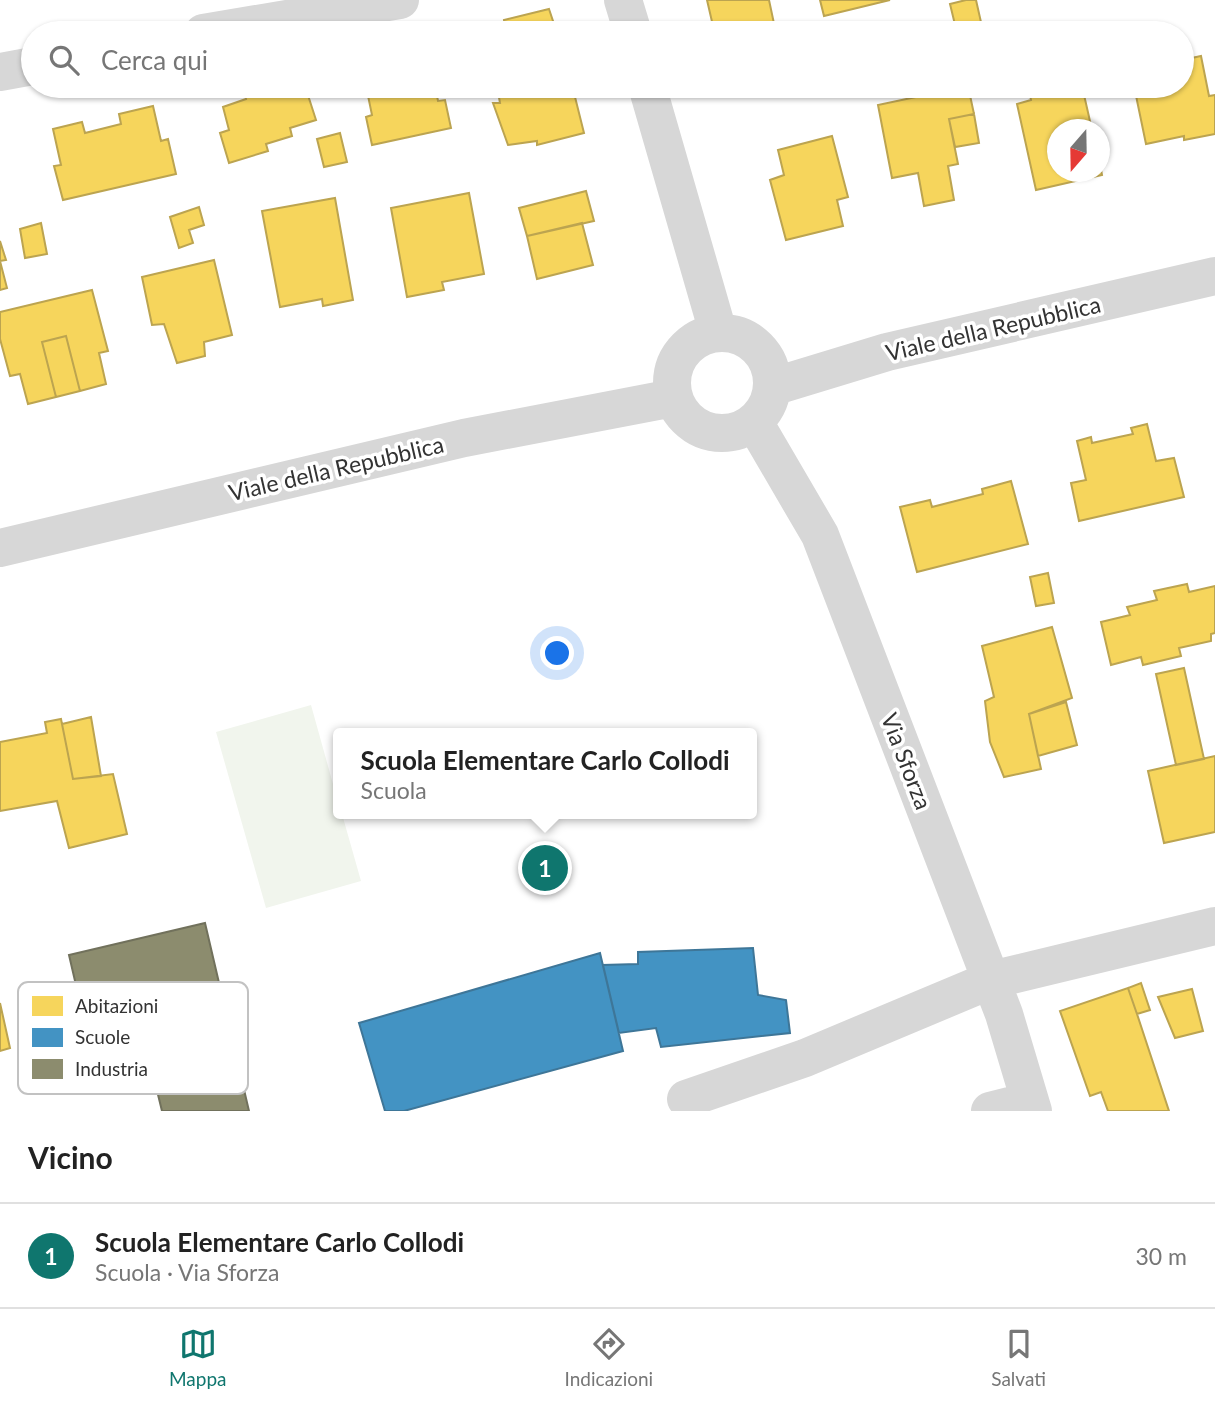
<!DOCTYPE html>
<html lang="it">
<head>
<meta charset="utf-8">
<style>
  :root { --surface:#fff; --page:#f6f6f6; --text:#222; --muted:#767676; --line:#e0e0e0; --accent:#0f766e }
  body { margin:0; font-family:Lato,sans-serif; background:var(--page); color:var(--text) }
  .compass { position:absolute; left:1047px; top:119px; width:63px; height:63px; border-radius:50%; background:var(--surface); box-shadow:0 2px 5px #0004; rotate:200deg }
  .you { position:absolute; left:558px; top:654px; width:24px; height:24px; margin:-18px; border:5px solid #fff; border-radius:50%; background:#1a73e8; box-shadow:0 0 0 10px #1a73e833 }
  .badge { display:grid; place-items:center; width:46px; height:46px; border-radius:50%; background:var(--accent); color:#fff; font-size:23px; font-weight:700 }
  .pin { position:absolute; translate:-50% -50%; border:4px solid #fff; box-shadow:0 2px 7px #0006 }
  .popup { position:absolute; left:333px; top:728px; width:424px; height:91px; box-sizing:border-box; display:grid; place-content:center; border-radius:7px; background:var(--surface); filter:drop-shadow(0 2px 5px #0005); font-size:23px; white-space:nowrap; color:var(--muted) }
  .popup b { font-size:26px; color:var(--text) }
  .popup::after { content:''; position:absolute; left:50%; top:100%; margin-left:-14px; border:14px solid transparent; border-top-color:var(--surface) }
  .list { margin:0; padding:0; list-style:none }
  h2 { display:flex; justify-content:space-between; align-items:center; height:91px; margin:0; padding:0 28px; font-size:30px }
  h2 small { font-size:23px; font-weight:400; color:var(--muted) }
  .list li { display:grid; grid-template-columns:46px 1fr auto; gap:21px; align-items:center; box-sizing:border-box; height:105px; padding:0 28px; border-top:2px solid var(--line) }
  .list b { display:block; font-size:26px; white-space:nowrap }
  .list p { margin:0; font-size:23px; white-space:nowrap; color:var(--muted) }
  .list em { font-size:23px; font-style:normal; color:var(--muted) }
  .icon { flex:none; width:38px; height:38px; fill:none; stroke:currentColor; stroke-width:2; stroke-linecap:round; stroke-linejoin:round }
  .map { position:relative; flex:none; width:1215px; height:1111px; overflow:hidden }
  .search { position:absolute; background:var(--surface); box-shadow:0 2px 5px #0004; left:21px; right:21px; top:21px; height:77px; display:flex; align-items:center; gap:18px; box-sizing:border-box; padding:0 24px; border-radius:38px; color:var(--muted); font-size:26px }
  .sheet { height:196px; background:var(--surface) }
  nav { display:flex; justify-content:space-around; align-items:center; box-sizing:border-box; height:98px; border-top:2px solid var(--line); background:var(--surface); font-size:19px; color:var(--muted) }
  nav a { display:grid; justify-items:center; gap:4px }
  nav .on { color:var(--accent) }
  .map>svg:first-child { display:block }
  .green { fill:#f1f5ed }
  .homes { fill:#f6d55c; stroke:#bca450; stroke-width:2 }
  .schools { fill:#4393c3; stroke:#3e7698; stroke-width:2 }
  .industry { fill:#8c8c6e; stroke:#71715c; stroke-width:2 }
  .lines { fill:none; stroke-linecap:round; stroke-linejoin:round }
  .minor { stroke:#d7d7d7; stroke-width:38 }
  .labels { text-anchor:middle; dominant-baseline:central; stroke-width:7; stroke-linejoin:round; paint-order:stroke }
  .street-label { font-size:23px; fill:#333; stroke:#fff }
  .key { fill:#fff; stroke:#c2c2c2; stroke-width:2 }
  .key-label { font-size:19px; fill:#333 }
</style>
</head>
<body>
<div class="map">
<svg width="1215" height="1111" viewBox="0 0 1215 1111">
  <rect width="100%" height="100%" fill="#fff"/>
  <path class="green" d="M311,705L338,802V814H342L361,881L266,908L216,732Z"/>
  <path class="homes" d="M707,0H769L776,33H709L707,27L713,26Z
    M820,0H890L824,16Z
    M966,0H976L983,31L957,33L950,4Z
    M549,9L557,33H482L505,27L504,20Z
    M1035,25V33H1009Z
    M1201,56L1209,96L1215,95V134L1184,140V136L1146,144L1134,86H1182V60Z
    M261,86H283L284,90L305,86L316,120L290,128L292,136L266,144L268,151L229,163L220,133L229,130L223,107L246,99L244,91Z
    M366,86H435L438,101L445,100L451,128L372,145L366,117L372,115Z
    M497,86H577L573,89L584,133L537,145V141L508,145L493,103H500Z
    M968,86L974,114L949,119L958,164L948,166L954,200L924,206L918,173L892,178L878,105Z
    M1028,86H1082L1092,130H1058V172H1100V164L1102,175L1036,190L1017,104L1031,100Z
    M153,106L161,141L168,139L176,174L63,200L54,166L61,165L53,129L82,122L85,133L121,124L119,114Z
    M974,114L979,143L955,147L949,119Z
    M340,133L347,162L324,167L317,139Z
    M832,136L848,197L837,200L843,226L786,240L770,180L784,175L778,150Z
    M586,191L594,221L527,236L519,208Z
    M469,193L484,274L442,282L444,290L407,297L391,208Z
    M335,198L353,300L323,306L322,299L280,307L262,211Z
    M199,207L204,225L189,230L193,243L179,248L170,217Z
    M41,223L47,254L25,258L20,229Z
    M582,223L593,265L537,279L527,236Z
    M0,241L6,260L0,261Z
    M214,260L232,335L204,342L205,356L177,363L164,324L152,325L142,277Z
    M0,261L7,288L0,290Z
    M92,290L108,351L99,353L106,384L80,391L66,336L42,342L56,397L28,404L20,374L10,376L0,339V312Z
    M66,336L80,391L56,397L42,342Z
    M1147,424L1156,461L1174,458L1184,497L1079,521L1071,483L1086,480L1077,441L1091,437L1092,443L1119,437L1133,434L1131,428Z
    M1011,481L1028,544L917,572L900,507L930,500L932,507L983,494L982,489Z
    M1048,573L1054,603L1036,606L1030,577Z
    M1187,584L1189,592L1215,586V633L1211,634V641L1179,648L1181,656L1143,665L1141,657L1111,665L1101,622L1130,615L1127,607L1157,600L1154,591Z
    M1052,627L1072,698L1029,714L1041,769L1004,777L990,742L985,701L994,697L982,646Z
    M1184,668L1204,759L1176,765L1156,674Z
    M1066,702L1077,745L1038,756L1029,714Z
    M91,717L101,776L73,779L62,724Z
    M61,719L73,779L113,774L127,834L69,848L57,801L0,811V742L47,733L45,722Z
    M1215,756V832L1164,843L1148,771Z
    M1141,983L1150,1010L1137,1014L1128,988Z
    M1128,988L1137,1014L1169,1111H1108L1101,1092L1090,1096L1060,1011Z
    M1192,989L1203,1031L1175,1038L1158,997Z
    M0,1003L10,1048L0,1051Z"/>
  <path class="schools" d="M753,948L758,995L786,1000L790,1033L661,1047L656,1028L619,1033L603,965L638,964V952Z
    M600,953L623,1051L404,1111H385L359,1023Z"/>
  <path class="industry" d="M205,923L249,1111H162L141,1025L88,1037L69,955Z"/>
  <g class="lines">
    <path class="minor" d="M623,0L633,33
      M203,33L400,0
      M0,72L33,66
      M647,86L718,332
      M672 383a50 50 0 1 1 100 0a50 50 0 1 1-100 0Z
      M772,387L887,352L1215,276
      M754,422L820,535L1004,1014L1033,1111
      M0,548L464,438L673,398
      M686,1099L805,1058L991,980L1215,926
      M990,1111L1029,1101"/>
  </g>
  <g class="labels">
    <g class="street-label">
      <text transform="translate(993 328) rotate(-13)">Viale della Repubblica</text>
      <text transform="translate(336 468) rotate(-13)">Viale della Repubblica</text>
      <text transform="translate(907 761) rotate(69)">Via Sforza</text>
    </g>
  </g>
  <rect x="18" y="982" width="230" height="112" rx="10" class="key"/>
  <rect x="32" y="996" width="31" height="20" fill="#f6d55c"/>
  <rect x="32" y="1028" width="31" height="19" fill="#4393c3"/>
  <rect x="32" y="1059" width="31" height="20" fill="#8c8c6e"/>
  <g class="key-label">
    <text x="75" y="1013">Abitazioni</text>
    <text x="75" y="1044">Scuole</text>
    <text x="75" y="1076">Industria</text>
  </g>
</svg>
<svg class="compass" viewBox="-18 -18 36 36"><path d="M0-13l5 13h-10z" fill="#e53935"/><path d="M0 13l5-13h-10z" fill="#767676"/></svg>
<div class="you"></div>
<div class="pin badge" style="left:545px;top:868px">1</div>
<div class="popup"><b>Scuola Elementare Carlo Collodi</b>Scuola</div>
<div class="search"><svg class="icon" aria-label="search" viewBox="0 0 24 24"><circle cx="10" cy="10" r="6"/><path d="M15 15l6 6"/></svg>Cerca qui</div>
</div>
<section class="sheet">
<h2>Vicino<small></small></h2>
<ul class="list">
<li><span class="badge">1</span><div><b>Scuola Elementare Carlo Collodi</b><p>Scuola · Via Sforza</p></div><em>30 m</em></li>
</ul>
</section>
<nav>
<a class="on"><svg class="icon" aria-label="map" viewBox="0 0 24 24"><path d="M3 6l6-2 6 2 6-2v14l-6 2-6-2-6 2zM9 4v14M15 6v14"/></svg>Mappa</a>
<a><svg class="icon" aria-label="directions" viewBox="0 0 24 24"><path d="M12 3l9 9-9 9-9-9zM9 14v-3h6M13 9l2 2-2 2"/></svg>Indicazioni</a>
<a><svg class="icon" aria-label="saved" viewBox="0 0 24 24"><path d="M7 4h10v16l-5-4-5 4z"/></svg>Salvati</a>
</nav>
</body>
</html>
